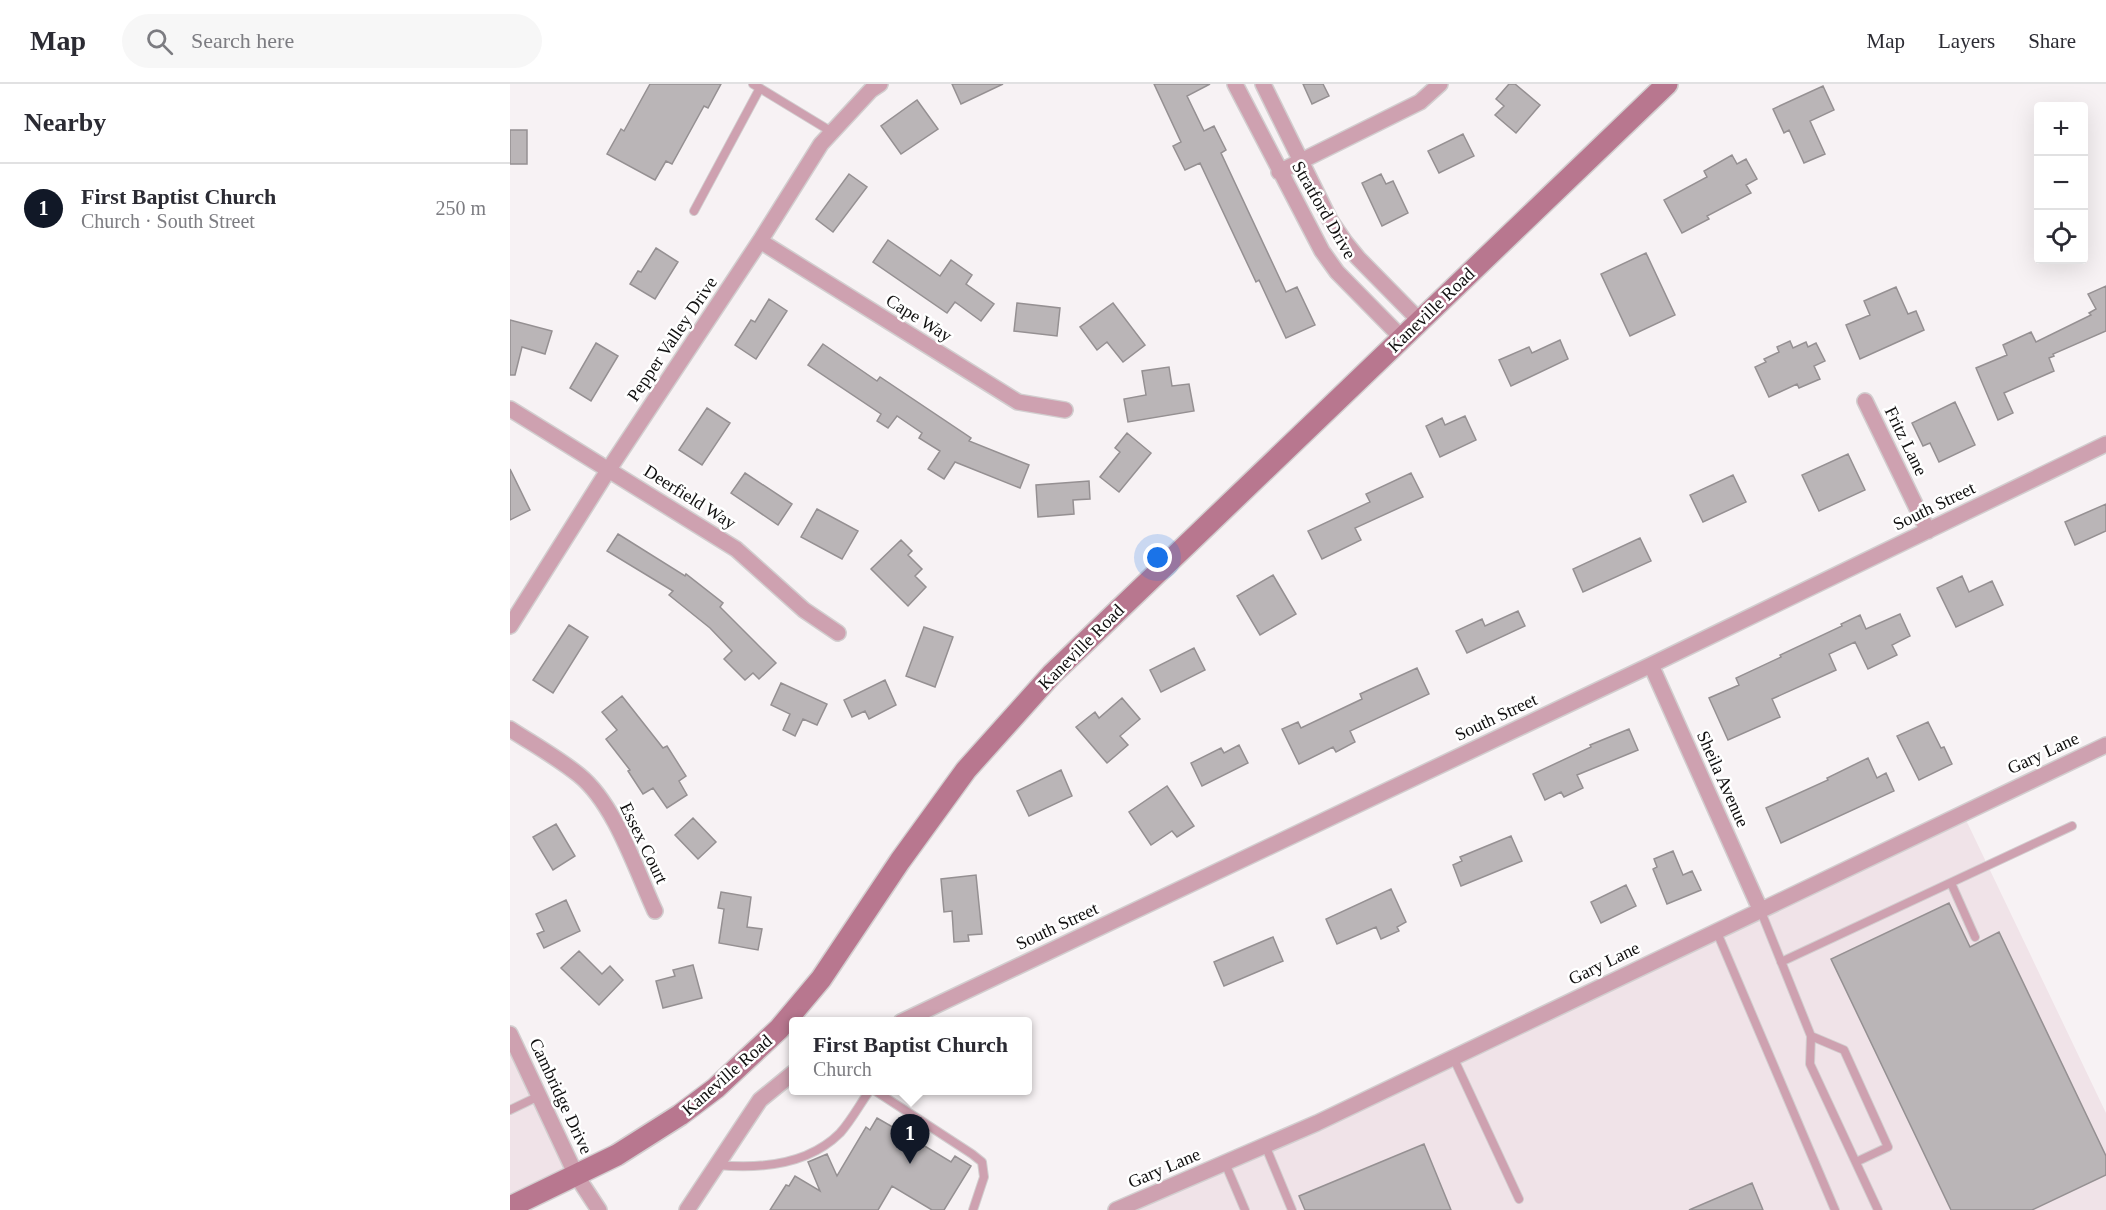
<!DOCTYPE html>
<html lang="en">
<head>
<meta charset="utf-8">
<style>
  :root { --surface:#fff; --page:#f7f7f7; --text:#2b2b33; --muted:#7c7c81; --line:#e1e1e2; --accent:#111827 }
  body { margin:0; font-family:Georgia,serif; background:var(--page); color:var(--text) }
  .controls { position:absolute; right:18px; top:18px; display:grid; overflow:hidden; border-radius:6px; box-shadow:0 6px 24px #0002 }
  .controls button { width:54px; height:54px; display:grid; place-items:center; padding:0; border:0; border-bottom:2px solid var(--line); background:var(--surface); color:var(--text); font:30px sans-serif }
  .you { position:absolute; left:648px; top:474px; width:21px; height:21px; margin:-15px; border:4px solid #fff; border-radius:50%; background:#1a73e8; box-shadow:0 0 0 9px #1a73e833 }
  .badge { display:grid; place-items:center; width:39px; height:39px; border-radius:50%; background:var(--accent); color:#fff; font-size:20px; font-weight:700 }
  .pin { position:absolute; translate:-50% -50px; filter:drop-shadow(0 2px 3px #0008) }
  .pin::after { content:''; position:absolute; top:32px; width:21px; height:18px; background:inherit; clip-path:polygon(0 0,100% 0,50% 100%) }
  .popup { position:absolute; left:279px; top:933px; width:243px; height:78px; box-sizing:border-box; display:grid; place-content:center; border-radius:6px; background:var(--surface); filter:drop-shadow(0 2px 4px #0005); font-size:20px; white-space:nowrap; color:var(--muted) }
  .popup b { font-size:22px; color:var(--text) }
  .popup::after { content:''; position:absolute; left:50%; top:100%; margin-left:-12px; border:12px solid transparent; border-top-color:var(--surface) }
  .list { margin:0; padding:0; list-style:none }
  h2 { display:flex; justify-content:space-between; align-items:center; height:78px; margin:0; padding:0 24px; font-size:26px }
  h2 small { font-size:20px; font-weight:400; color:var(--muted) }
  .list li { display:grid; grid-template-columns:39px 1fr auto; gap:18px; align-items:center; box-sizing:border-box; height:90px; padding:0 24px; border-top:2px solid var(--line) }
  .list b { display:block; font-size:22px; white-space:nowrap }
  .list p { margin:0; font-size:20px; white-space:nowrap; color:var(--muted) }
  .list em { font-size:20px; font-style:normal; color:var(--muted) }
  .icon { flex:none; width:33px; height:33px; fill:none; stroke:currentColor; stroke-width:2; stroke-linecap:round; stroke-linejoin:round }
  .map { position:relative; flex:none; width:1596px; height:1126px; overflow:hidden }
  header { display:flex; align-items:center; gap:36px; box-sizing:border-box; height:84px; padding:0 30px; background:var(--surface); border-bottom:2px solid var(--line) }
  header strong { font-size:28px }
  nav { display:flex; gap:33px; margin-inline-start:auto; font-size:21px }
  .search { width:420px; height:54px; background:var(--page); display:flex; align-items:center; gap:15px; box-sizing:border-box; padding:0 21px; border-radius:33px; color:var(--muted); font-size:22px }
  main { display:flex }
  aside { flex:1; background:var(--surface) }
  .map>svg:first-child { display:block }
  .built { fill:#f0e3e8 }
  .building { fill:#bab5b7; stroke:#959092; stroke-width:1.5 }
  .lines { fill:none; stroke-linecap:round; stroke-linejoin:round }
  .lane-casing { stroke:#d2cecf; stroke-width:10 }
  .street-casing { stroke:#d2cecf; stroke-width:18 }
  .secondary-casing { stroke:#d2cecf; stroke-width:24 }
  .lane { stroke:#cea1b0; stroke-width:8 }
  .street { stroke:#cea1b0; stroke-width:15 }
  .secondary { stroke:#b8778f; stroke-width:21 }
  .labels { text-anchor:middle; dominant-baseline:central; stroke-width:5; stroke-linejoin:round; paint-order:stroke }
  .street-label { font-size:18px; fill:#100f0f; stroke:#fff }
</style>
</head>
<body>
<header>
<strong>Map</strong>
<div class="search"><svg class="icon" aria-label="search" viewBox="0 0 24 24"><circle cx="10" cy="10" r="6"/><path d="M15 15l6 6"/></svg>Search here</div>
<nav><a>Map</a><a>Layers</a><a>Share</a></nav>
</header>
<main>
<aside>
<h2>Nearby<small></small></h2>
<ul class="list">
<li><span class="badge">1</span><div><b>First Baptist Church</b><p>Church · South Street</p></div><em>250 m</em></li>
</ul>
</aside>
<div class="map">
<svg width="1596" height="1126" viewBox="0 0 1596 1126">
  <rect width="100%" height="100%" fill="#f7f2f4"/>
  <path class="built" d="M1456,736L1596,1029V1126H620Z
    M0,965L57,1089L0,1116Z"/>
  <path class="building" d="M140,0H211L198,24L194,22L162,80L156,77L145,96L97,70L111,45L114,47Z
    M442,0H493L451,20Z
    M644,0H700L677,12L694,47L704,42L716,66L711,69L776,208L787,203L805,241L776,254L749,196L746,198L690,79L675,86L663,62L671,58Z
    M793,0H813L819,12L802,20Z
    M999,0H1005L1030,21L1006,49L985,31L994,22L986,15Z
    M1313,2L1324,26L1300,37L1315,70L1294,79L1279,46L1274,49L1263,25Z
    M407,16L428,45L391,70L371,42Z
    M0,46H17V80H0Z
    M953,50L964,72L929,89L918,67Z
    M1222,71L1227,80L1236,75L1247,95L1236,101L1241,109L1197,132L1199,135L1172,149L1154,116L1197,93L1194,87Z
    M339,90L357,103L323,148L306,135Z
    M871,90L876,100L883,97L898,129L872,142L852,99Z
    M378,156L430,192L441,176L462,191L456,200L484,220L471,237L445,218L437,229L363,178Z
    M146,164L168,178L145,215L120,200L128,187L131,188Z
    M1136,169L1165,231L1120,252L1091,190Z
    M1596,202V247L1543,270L1544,272L1539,274L1544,287L1494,309L1503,329L1488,336L1466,284L1497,271L1493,261L1521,248L1526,258L1581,231L1579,229L1586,225L1578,210Z
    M1386,203L1398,230L1406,227L1414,246L1350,275L1336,241L1360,231L1354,217Z
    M259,215L277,227L246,275L225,261L241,236L245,238Z
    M507,219L550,224L547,252L504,247Z
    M603,219L635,261L613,278L597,258L587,266L570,243Z
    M0,236L42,247L35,270L12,263L5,291H0Z
    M1050,256L1058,275L1001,302L989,276L1019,263L1022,269Z
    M1280,257L1283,264L1296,258L1298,263L1306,259L1315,277L1304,282L1310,295L1289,304L1287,300L1259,313L1245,283L1256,278L1254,275L1269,268L1267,263Z
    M86,259L108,272L81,317L60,304Z
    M313,260L367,297L370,293L461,354L459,357L519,381L510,404L445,378L434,395L418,385L430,367L409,354L412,349L387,332L378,344L367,337L371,330L298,281Z
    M659,283L662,302L679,300L684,327L618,338L614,315L636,311L632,287Z
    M1445,318L1465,361L1429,378L1420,359L1413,362L1402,339Z
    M197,324L220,339L192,381L169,366Z
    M955,332L966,356L930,373L916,342L932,334L935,341Z
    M617,349L641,369L609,408L590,393L610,368L605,364Z
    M1338,370L1355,406L1309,427L1292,391Z
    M0,385L20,426L0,436Z
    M235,389L282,420L268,441L221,409Z
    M901,389L913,413L845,444L851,456L812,475L798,447L860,418L856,410Z
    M1223,391L1236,418L1193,438L1180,411Z
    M579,397L580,415L563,416L564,430L528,433L526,401Z
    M1596,420V447L1565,461L1555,438Z
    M307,425L348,447L332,475L291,453Z
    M108,450L175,492L176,490L213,519L210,523L266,579L249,595L243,589L235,596L214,575L222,567L200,544L159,511L163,507L97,467Z
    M1130,454L1141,477L1073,508L1063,485Z
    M391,456L402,467L398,471L412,485L405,492L416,503L398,522L361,485Z
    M763,491L786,530L750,551L727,512Z
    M1452,492L1459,508L1482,497L1493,521L1446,543L1427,504Z
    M1008,527L1015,542L957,569L946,547L972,535L975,542Z
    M1390,530L1400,552L1382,561L1387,571L1358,585L1345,558L1319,570L1326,586L1262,615L1270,633L1218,656L1199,614L1229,601L1226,594L1271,573L1270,571L1332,542L1331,540L1350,531L1356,545Z
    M59,541L78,553L43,609L23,596Z
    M414,543L443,553L425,603L396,592Z
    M684,564L695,586L651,608L640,586Z
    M907,584L919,610L840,647L845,658L826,668L823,663L789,680L772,645L788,638L791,644L852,615L850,610Z
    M375,596L386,621L359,635L355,627L342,633L334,616Z
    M271,599L317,620L307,641L293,635L285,652L273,646L280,630L261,621Z
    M112,612L153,664L157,662L176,692L169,697L177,711L157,724L143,704L133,710L118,687L120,686L96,655L107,646L92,628Z
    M612,614L630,635L610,652L618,661L597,679L566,643L585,628L589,634Z
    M1418,638L1431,664L1434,663L1442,680L1409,696L1387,652Z
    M1119,645L1128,666L1067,691L1073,704L1054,713L1051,708L1035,716L1023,690L1081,663L1080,661Z
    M729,661L738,679L692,702L681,679L711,664L714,669Z
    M1358,674L1367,694L1376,689L1384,707L1271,759L1256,724L1318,696L1317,694Z
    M551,686L562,712L519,732L507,707Z
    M657,702L684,742L667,753L662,747L641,761L619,728Z
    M183,734L206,758L188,775L165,751Z
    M46,740L65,772L43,786L23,753Z
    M1001,752L1012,777L951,802L943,781L952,777L950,773Z
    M1163,767L1173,791L1182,787L1191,806L1157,820L1143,785L1147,783L1144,775Z
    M466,791L472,850L458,851L459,857L444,858L442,827L434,828L431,795Z
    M1116,801L1126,822L1091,839L1081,818Z
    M881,805L896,838L887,843L889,847L871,855L866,843L827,860L816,835Z
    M211,808L241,813L237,843L252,845L248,866L209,859L214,825L208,824Z
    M56,816L70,847L34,864L27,850L34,847L26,830Z
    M1439,819L1460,863L1489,848L1596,1072V1091L1522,1126H1441L1321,875Z
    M763,853L773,877L714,902L704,878Z
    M69,867L92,890L100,882L113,896L89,921L51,884Z
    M183,881L192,914L153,924L146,897L165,892L163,886Z
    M367,1034L386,1045L390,1038L407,1048L403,1055L441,1078L445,1072L461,1082L434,1126H422L382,1102L368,1126H260L276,1101L279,1102L285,1092L310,1107L298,1078L317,1070L327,1092L356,1043L360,1046Z
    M914,1060L941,1126H795L789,1112Z
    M1242,1099L1253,1126H1179Z"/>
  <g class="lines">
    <defs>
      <path id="lane" d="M243,0L322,48
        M184,127L250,4
        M1441,799L1465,853
        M1250,825L1301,952L1334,966L1378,1063L1346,1078
        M1206,846L1325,1126
        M1271,878L1562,742
        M1301,952L1300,980L1368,1126
        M943,973L1009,1115
        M364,1006L462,1070L472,1078L474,1093L463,1126
        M0,1026L29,1012
        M755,1061L782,1126
        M715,1079L735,1126
        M207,1081C249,1085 298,1081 330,1049C341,1037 350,1020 360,1006"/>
      <path id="street" d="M725,0L812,167L827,188L892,254
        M753,0L820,136L835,158L848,174L910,237
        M769,88L910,18L930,0
        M250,157L508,318L555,326
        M1355,317L1418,447
        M0,325L226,465L294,526L328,549
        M0,542L99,385L250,157L311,60L361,6L370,0
        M1141,581L1250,825
        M0,645C23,660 48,674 69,691C105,720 126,786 145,827
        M391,938L1141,581L1596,360
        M0,950L66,1091L89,1126
        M177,1126L250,1016L283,989
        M606,1126L807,1039L1596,661"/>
      <path id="secondary" d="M0,1123L107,1071L170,1031L206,1004L269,945L311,895L390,777L456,686L542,590L1157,0"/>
    </defs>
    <use href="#lane" class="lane-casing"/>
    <use href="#street" class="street-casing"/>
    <use href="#secondary" class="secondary-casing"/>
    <use href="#lane" class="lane"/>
    <use href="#street" class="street"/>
    <use href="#secondary" class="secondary"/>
  </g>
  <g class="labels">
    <g class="street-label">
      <text transform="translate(814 126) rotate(60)">Stratford Drive</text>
      <text transform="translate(921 226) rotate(-44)">Kaneville Road</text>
      <text transform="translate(409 234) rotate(32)">Cape Way</text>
      <text transform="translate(162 255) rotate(-56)">Pepper Valley Drive</text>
      <text transform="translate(1396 357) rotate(64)">Fritz Lane</text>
      <text transform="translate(180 413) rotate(32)">Deerfield Way</text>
      <text transform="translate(1424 422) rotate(-26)">South Street</text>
      <text transform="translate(571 563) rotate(-45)">Kaneville Road</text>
      <text transform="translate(986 633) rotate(-25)">South Street</text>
      <text transform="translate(1533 669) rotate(-25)">Gary Lane</text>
      <text transform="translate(1213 695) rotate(66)">Sheila Avenue</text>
      <text transform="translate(134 759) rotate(64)">Essex Court</text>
      <text transform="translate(547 842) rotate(-25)">South Street</text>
      <text transform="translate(1094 879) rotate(-26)">Gary Lane</text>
      <text transform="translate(217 991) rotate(-41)">Kaneville Road</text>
      <text transform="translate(51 1012) rotate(65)">Cambridge Drive</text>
      <text transform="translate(654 1084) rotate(-23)">Gary Lane</text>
    </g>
  </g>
</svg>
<div class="controls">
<button>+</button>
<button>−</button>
<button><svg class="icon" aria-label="locate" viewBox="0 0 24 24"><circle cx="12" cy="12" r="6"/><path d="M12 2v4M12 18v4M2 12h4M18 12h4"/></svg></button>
</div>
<div class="you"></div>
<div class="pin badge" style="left:400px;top:1080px">1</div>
<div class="popup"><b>First Baptist Church</b>Church</div>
</div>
</main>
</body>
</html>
